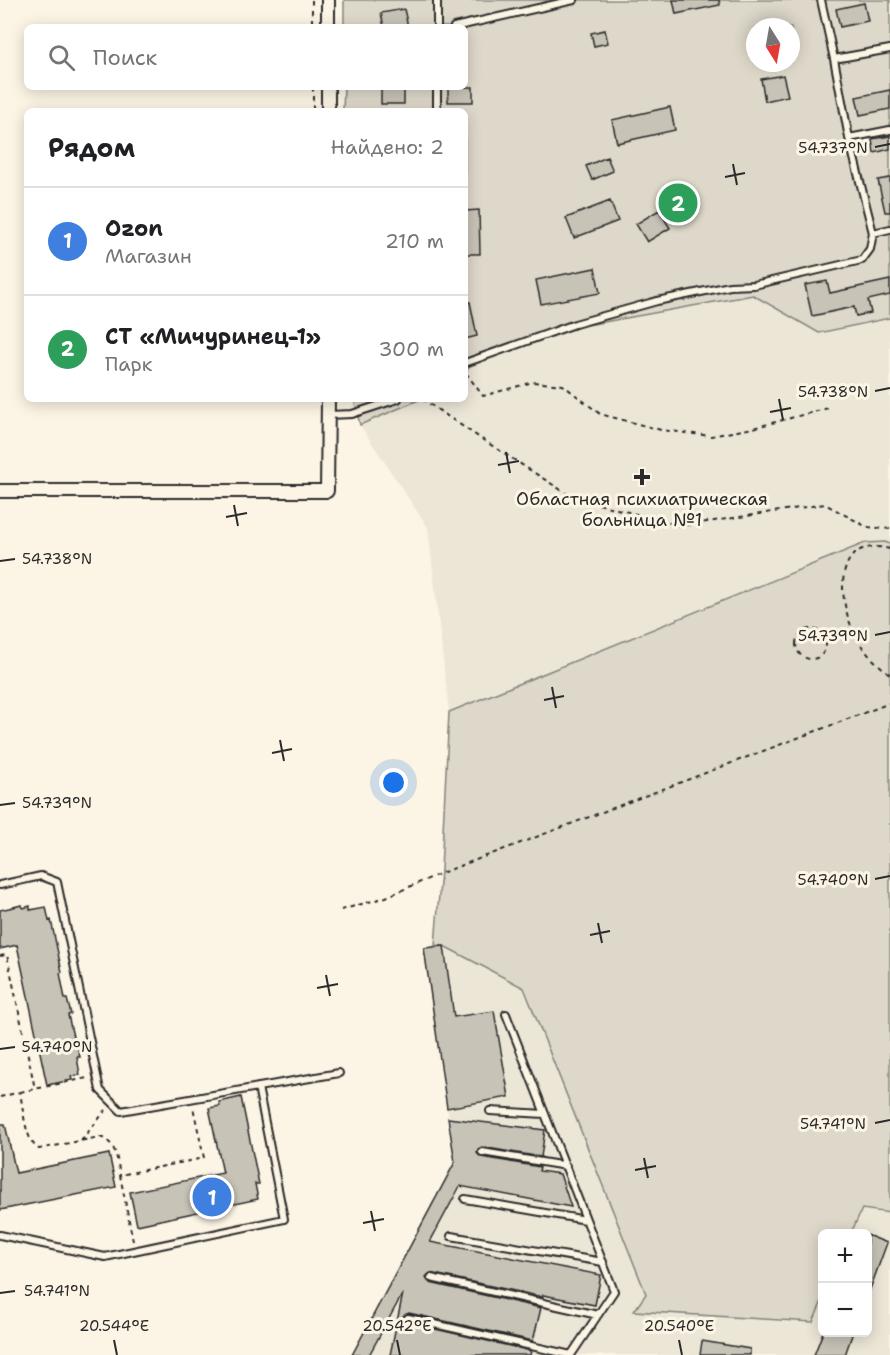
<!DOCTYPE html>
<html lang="ru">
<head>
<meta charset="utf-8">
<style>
  :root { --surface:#fff; --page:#f2f2f2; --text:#202124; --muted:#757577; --line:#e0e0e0; --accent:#111827 }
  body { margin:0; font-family:"Shantell Sans",sans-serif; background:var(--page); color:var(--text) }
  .controls { position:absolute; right:18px; bottom:18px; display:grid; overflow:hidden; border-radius:9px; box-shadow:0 3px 15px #0003 }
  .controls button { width:54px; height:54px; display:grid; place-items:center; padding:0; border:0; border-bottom:2px solid var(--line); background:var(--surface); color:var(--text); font:30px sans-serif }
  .compass { position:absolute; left:746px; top:18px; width:54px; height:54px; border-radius:50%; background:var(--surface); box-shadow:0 3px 15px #0003; rotate:169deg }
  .you { position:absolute; left:394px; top:783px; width:21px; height:21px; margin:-15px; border:4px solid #fff; border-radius:50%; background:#1a73e8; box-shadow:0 0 0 9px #1a73e833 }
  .badge { display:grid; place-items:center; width:39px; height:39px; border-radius:50%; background:var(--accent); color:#fff; font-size:20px; font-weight:700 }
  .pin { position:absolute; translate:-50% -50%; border:3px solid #fff; box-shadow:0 2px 6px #0006 }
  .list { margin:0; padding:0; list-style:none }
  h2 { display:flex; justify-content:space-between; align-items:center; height:78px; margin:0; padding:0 24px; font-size:26px }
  h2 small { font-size:20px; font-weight:400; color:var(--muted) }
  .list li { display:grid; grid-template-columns:39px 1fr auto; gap:18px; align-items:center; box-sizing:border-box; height:108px; padding:0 24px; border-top:2px solid var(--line) }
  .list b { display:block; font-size:22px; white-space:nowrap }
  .list p { margin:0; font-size:20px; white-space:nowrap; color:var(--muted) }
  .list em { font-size:20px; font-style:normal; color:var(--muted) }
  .icon { flex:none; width:33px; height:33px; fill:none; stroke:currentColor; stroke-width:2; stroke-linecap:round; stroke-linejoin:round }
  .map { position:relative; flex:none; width:890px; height:1355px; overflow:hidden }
  .search { position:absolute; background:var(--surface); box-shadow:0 3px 15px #0003; left:24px; top:24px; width:444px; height:66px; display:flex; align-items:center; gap:15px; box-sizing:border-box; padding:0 21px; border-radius:9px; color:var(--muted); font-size:22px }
  .panel { position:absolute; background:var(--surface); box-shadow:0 3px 15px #0003; left:24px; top:108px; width:444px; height:294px; border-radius:9px }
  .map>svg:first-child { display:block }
  .built { fill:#ece6d7 }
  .green { fill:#ded8ca; stroke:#84827a; stroke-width:1.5; fill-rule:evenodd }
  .building { fill:#c8c3b7; stroke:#2b2b2b; stroke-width:1.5 }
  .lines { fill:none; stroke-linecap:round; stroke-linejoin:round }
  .lane-casing { stroke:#2b2b2b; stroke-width:10 }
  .street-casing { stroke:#2b2b2b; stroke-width:16 }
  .path { stroke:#2b2b2b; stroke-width:2; stroke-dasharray:4.5 4.5; stroke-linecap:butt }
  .lane { stroke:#fcf5e5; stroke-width:6 }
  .street { stroke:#fcf5e5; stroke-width:12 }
  .ticks { fill:none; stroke:#2b2b2b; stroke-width:2 }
  .poi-dot { fill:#2b2b2b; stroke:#fcf5e5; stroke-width:2 }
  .labels { text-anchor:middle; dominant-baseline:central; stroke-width:6; stroke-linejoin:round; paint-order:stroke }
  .poi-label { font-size:18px; fill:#2b2b2b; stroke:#fcf5e5 }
  .ticks-label { font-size:15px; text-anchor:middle; fill:#2b2b2b; stroke:#fcf5e5; stroke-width:6; stroke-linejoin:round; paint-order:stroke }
</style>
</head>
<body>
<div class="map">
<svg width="890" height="1355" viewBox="0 0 890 1355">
  <rect width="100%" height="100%" fill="#fcf5e5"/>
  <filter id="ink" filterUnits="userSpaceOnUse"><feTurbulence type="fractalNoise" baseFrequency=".0167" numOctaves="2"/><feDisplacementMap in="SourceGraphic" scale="12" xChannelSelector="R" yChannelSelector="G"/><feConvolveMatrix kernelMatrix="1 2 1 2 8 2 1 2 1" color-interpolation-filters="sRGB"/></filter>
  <g filter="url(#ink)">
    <path class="built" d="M753,295L819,333L890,318V544L885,542L865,543L449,712L428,528L360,425L421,399H465V374L470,365L571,328Z
      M435,945L444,946L523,988L647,1294L635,1311L813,1322L822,1301V1332H868V1234L851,1233L862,1209L890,1213V1355H352L455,1162L424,948Z"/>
    <path class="green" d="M344,0H890V318L819,333L753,295L571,328L470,365L465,374V111H343L344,87H465V27H344ZM755,27H791V63H755Z
      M354,399H421L360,425Z
      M885,542L890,544V1213L862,1209L851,1233L822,1234V1301L813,1322L634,1311L646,1294L524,988L444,946L435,945L441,870L449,712L865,543Z"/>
    <path class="building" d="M673,0H719L720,5L676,14Z
      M864,3L868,21L840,27L836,9Z
      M404,9L408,27H384L381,13Z
      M605,30L608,43L594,46L591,33Z
      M783,75L788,96L765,101L761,79Z
      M381,87H404V104H381Z
      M448,87H473V102H448Z
      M890,90V109L860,115L856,97Z
      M670,107L675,130L617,143L612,120Z
      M890,136V149L874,153L872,139Z
      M607,157L613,171L592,180L586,166Z
      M890,178V212H885L878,180Z
      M610,201L618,221L574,238L566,218Z
      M479,210L480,254H465V211Z
      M659,210L670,228L647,242L636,224Z
      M595,268L600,293L541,304L536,280Z
      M890,280V295L868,300L871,313L856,316L854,307L812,316L805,285L827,281L830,293Z
      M470,302L477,336L465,339V303Z
      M22,905L23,908L30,906V910L46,907L49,921L51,920L62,972L60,973L65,999H67L71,1014L68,1015L74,1041H76L80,1057H77L80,1075L71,1076L72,1080L47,1085L17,945L0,949V910Z
      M444,946L454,1017L494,1011L509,1097L447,1108L424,948Z
      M241,1097L259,1184H255L258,1199L137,1225L130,1192L223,1173L209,1108L220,1106L219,1102Z
      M448,1118L545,1130L541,1157L482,1147L478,1149L477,1153L481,1157L540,1167L539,1171L560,1174L571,1207L460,1186L430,1242L601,1275L595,1305L543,1295V1297L430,1273L426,1277L430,1283L541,1308L533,1341L409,1313L403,1316L405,1322L531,1351L530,1355H390L403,1293L369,1355H352L455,1162Z
      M0,1124H5L16,1173L109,1154L116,1187L0,1210Z
      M867,1235L887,1243L869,1292L867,1291Z
      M823,1332H853L845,1355H814Z
      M702,1341L750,1349V1355H700Z"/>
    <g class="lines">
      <defs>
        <path id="lane" d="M821,0L834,59
          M437,27V0
          M454,27L574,0
          M890,49L834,59L849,138L890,130
          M437,87V111
          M873,233L890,229
          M465,363L575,324L657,301L730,286L754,285L862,260L870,249L873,233L849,138
          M328,415L352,414L398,399
          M0,885L41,876L57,882L100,1090L121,1111L339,1073
          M506,1014L614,1291L571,1355
          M490,1111L545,1114
          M482,1152L566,1166
          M465,1199L586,1220
          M0,1235L105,1257L284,1219L258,1087
          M451,1236L603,1262
          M431,1278L598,1315
          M408,1318L571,1355"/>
        <path id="street" d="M328,0V27
          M328,87V111
          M0,491H327L328,399"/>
      </defs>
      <use href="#lane" class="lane-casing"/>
      <use href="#street" class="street-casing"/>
      <path class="path" d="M312,0V27
        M313,87V111
        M466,373L483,396L533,382L563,385L600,414L661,430L711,436L753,428L832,407
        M422,399L474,434L572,497L681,526L825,504L867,527L890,529
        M890,549C829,534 838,607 858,640C866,654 877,664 890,674
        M796 644a15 15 0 1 1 30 0a15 15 0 1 1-30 0Z
        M827,639L852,629
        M341,910L386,897L444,872L890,703
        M0,956L7,955L35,1089
        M20,1092L87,1078
        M0,1097L20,1092C23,1108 25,1142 39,1149L100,1137C117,1142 117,1161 120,1175
        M81,1141L106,1110
        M133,1241L120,1175L204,1158L193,1107"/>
      <use href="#lane" class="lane"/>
      <use href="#street" class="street"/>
    </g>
  </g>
  <path class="ticks" d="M875,147L890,144M733,164L737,185M725,177L745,173M875,391L890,388M779,399L783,420M770,412L791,408M506,452L510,473M498,465L519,461M234,505L238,526M226,517L247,513M0,561L15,559M875,635L890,632M552,687L556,708M544,700L564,696M280,740L284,761M272,753L292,749M0,805L15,803M875,879L890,876M598,923L602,943M590,935L610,931M326,975L330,996M317,988L338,984M0,1049L15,1047M875,1123L890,1120M644,1158L648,1178M635,1170L656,1166M371,1211L375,1231M363,1223L384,1219M0,1293L15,1291M114,1340L117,1355M397,1340L400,1355M679,1340L682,1355"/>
  <path class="poi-dot" d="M639 468h6v6h6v6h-6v6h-6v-6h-6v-6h6z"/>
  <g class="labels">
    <g class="poi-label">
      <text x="642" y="499">Областная психиатрическая<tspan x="642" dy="21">больница №1</tspan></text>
    </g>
  </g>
  <g class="ticks-label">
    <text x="833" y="153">54.737°N</text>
    <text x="833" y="397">54.738°N</text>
    <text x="57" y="564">54.738°N</text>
    <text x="833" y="641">54.739°N</text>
    <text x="57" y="808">54.739°N</text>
    <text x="833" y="885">54.740°N</text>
    <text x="57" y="1052">54.740°N</text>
    <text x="833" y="1129">54.741°N</text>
    <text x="57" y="1296">54.741°N</text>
    <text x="114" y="1331">20.544°E</text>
    <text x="397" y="1331">20.542°E</text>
    <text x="679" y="1331">20.540°E</text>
  </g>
</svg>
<div class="controls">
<button>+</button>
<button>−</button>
</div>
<svg class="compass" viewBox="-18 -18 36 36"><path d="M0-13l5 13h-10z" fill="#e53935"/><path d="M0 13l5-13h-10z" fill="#757577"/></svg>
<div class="you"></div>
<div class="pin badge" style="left:212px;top:1197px;background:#3f7fe0">1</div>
<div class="pin badge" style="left:678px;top:203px;background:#2e9e5b">2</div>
<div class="search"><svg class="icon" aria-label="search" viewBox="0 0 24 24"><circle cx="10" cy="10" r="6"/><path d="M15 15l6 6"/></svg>Поиск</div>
<section class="panel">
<h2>Рядом<small>Найдено: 2</small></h2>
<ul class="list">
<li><span class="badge" style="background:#3f7fe0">1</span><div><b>Ozon</b><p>Магазин</p></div><em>210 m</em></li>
<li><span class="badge" style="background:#2e9e5b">2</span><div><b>СТ «Мичуринец-1»</b><p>Парк</p></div><em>300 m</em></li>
</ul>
</section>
</div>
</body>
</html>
